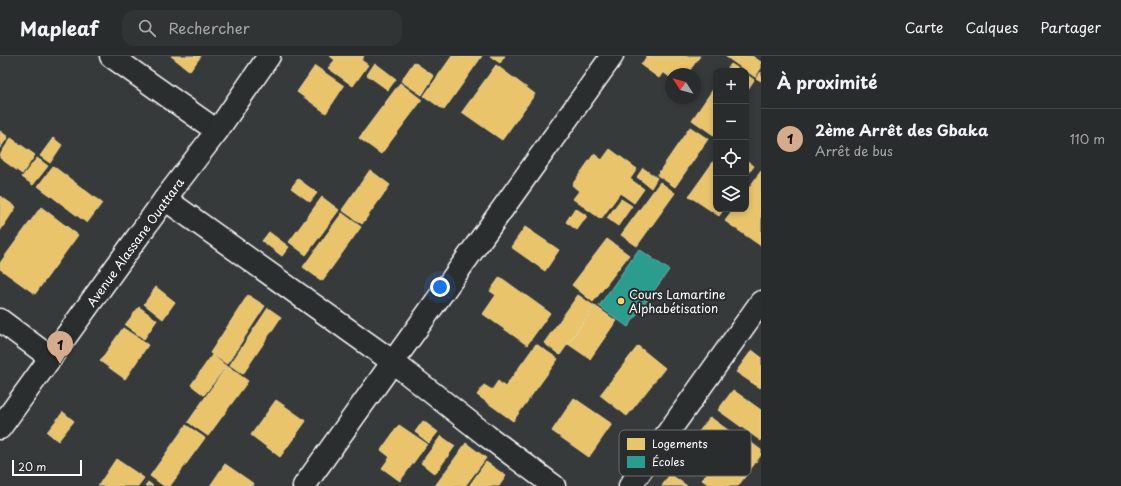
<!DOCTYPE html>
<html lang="fr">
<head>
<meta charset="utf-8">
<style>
  :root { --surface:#292c2c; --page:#313434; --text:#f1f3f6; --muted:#a5a7a9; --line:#454848; --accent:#d6ab8b }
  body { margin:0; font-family:"Playpen Sans",sans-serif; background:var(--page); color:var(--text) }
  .controls { position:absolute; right:12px; top:12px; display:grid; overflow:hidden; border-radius:8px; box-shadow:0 2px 6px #0003 }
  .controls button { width:36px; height:36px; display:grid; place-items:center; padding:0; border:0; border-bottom:1px solid var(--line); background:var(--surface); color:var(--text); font:20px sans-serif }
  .compass { position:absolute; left:665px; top:12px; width:36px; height:36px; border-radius:50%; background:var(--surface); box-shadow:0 2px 6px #0003; rotate:306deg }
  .scale { position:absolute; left:12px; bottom:10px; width:70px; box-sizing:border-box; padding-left:4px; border:2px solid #fff; border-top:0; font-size:11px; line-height:14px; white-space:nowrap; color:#fff; -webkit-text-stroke:3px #2a2d2e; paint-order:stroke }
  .you { position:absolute; left:440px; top:231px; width:14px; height:14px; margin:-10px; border:3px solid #fff; border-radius:50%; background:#1a73e8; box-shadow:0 0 0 6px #1a73e833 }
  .badge { display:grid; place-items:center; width:26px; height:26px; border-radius:50%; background:var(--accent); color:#111; font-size:13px; font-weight:700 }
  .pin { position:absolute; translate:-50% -33px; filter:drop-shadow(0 1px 2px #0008) }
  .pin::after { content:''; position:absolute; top:21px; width:14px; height:12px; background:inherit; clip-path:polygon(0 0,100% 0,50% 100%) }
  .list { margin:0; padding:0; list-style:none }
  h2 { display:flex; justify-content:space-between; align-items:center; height:52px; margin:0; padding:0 16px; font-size:17px }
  h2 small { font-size:13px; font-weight:400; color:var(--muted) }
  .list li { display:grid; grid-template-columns:26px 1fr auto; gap:12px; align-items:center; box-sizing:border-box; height:60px; padding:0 16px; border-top:1px solid var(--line) }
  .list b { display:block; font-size:15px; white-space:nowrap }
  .list p { margin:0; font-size:13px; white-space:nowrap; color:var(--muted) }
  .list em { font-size:13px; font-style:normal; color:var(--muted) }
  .icon { flex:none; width:22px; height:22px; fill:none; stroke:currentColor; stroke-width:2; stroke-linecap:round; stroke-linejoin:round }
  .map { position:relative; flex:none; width:761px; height:430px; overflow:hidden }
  header { display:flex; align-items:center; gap:24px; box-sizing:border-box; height:56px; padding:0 20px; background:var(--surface); border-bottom:1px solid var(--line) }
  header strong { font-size:19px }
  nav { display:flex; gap:22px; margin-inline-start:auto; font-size:14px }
  .search { width:280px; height:36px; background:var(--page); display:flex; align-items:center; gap:10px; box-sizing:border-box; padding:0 14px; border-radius:12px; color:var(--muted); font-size:15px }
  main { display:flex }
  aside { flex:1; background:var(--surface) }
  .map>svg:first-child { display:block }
  .homes { fill:#e9c46a; stroke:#f0d697 }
  .schools { fill:#2a9d8f; stroke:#6abab1 }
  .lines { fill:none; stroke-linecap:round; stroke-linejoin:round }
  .street-casing { stroke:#fff; stroke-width:25 }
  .secondary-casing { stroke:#fff; stroke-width:25 }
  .street { stroke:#2a2d2e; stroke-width:22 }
  .secondary { stroke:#2a2d2e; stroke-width:22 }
  .poi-dot { fill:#ffd166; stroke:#2a2d2e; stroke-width:1.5 }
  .labels { text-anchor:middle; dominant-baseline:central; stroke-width:4; stroke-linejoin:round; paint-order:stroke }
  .street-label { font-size:12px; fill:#fff; stroke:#2a2d2e }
  .poi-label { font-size:12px; fill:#fff; stroke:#2a2d2e; text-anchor:start }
  .key { fill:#2a2d2e; stroke:#6a6c6d; stroke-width:1 }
  .key-label { font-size:11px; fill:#fff }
</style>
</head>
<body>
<header>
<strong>Mapleaf</strong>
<div class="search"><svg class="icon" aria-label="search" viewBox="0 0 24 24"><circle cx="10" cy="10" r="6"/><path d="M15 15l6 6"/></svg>Rechercher</div>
<nav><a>Carte</a><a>Calques</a><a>Partager</a></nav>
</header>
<main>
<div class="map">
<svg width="761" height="430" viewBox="0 0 761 430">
  <rect width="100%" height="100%" fill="#373a3b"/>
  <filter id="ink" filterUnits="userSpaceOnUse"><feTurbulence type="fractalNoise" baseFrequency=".025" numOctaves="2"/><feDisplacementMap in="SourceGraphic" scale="8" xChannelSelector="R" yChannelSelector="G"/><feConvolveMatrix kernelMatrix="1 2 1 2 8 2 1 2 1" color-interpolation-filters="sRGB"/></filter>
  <g filter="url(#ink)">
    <path class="homes" d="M171,0H201L190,15Z
      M330,0H364L361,4L368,9L353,30L328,12L335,4Z
      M452,0H482L444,54L424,40Z
      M490,0H505L500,7Z
      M647,0H700L687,18H671V22L663,16L659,22L641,9Z
      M725,0H752L761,6V12L755,21Z
      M414,6L434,20L422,39L401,25Z
      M375,7L396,23L388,34L367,19Z
      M731,8L742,15H726Z
      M496,9L535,38L502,84L462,56Z
      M315,10L344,30L326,57L297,36Z
      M761,16V25L756,22Z
      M746,18L754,24L746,36Z
      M400,27L422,44L381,98L359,82Z
      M716,29V78L715,80L692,64Z
      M690,71L708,83L675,131L657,119Z
      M0,75L8,81L0,92Z
      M11,82L35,99L22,118L0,102V99Z
      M53,82L62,89L50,107L40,100Z
      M610,93L637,113L630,123L644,133L634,147L620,137L601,163L573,143L579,135L572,129L594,98L602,104Z
      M37,102L48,110L33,129L22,121Z
      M716,102V153H724L719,160L689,140Z
      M746,104L754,110L746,121Z
      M53,110L102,147L87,167L38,130Z
      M643,112L657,122L651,132L637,121Z
      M370,114L390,129L362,168L342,154Z
      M761,115V190L725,165L734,153H746V136Z
      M298,123L317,137L310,146L291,132Z
      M660,126L675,137L637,190L621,179Z
      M0,140L16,151L0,175Z
      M322,141L339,154L306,199L289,186Z
      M621,143L632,150L618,170L607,162Z
      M41,151L78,179L35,238L0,213V207Z
      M575,152L587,160L577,174L566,166Z
      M342,157L361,171L322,225L303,211Z
      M525,171L559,194L545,215L511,191Z
      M269,176L289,191L282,200L262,185Z
      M607,183L629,199L593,246L572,229Z
      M500,221L550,257L527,289L483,258L496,239L490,235Z
      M156,231L175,246L163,263L144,248Z
      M248,239L265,250L227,308L210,297Z
      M578,239L594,250L560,299L544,287Z
      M595,250L616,265L590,303L568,288Z
      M139,251L157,264L144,283L125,269Z
      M268,252L281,261L243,318L230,309Z
      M123,272L148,289L125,323L100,305Z
      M536,288L558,303L513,365L477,339L484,329L492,334L498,325L505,331Z
      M638,290L665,312L627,360L600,339Z
      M752,294L761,301V331L760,332L736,316Z
      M212,299L226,310L204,339L191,329Z
      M227,310L248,325L208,380L188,366Z
      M733,334L761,354V385L718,354Z
      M574,342L612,368L589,401L552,375Z
      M276,344L306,365L280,401L251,379Z
      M63,356L74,365L58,385L47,376Z
      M710,361L732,377L702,418L680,401Z
      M423,365L438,376L429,387L415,376Z
      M186,369L205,382L170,430H164L150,420Z
      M399,369L427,388L400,425L382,412L390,401L381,394Z
      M737,376L761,394V399L738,430H711L702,424Z
      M441,380L455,390L435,418L421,407Z
      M466,387L486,402L465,430H435Z
      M116,403L144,422L138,430H98Z
      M486,406L506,420L499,430H469Z
      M225,408L254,428L253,430H210Z
      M670,418L687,430H662Z
      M148,426L153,430H145Z"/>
    <path class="schools" d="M639,193L669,214L628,271L599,250Z"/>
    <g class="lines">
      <defs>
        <path id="street" d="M111,0L217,75
          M165,143L393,306L487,380L554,430
          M0,264L51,302
          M304,430L612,0
          M630,430L761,246"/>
        <path id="secondary" d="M0,372L165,143L217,75L269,0"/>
      </defs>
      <use href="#street" class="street-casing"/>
      <use href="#secondary" class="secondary-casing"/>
      <use href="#street" class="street"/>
      <use href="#secondary" class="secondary"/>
    </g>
  </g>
  <circle class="poi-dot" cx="621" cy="245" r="4"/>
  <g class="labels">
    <g class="street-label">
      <text transform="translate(135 186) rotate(-54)">Avenue Alassane Ouattara</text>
    </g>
    <g class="poi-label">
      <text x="629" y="238">Cours Lamartine<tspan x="629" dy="14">Alphabétisation</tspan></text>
    </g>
  </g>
  <rect x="619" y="374" width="132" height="46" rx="6" class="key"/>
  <rect x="627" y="382" width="18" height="12" fill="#e9c46a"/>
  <rect x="627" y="400" width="18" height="12" fill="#2a9d8f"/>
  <g class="key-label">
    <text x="652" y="392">Logements</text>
    <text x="652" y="410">Écoles</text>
  </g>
</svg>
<div class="controls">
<button>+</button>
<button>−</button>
<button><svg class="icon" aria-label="locate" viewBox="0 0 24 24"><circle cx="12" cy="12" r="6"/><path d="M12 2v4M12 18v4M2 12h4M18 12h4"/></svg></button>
<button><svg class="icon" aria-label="layers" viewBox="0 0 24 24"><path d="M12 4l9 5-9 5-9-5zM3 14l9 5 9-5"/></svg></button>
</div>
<svg class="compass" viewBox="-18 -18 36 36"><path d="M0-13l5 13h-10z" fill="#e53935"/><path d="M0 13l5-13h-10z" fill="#a5a7a9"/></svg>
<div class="scale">20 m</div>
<div class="you"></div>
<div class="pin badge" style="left:60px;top:308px">1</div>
</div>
<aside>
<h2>À proximité<small></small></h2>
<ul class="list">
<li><span class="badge">1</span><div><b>2ème Arrêt des Gbaka</b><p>Arrêt de bus</p></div><em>110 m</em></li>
</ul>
</aside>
</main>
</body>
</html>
